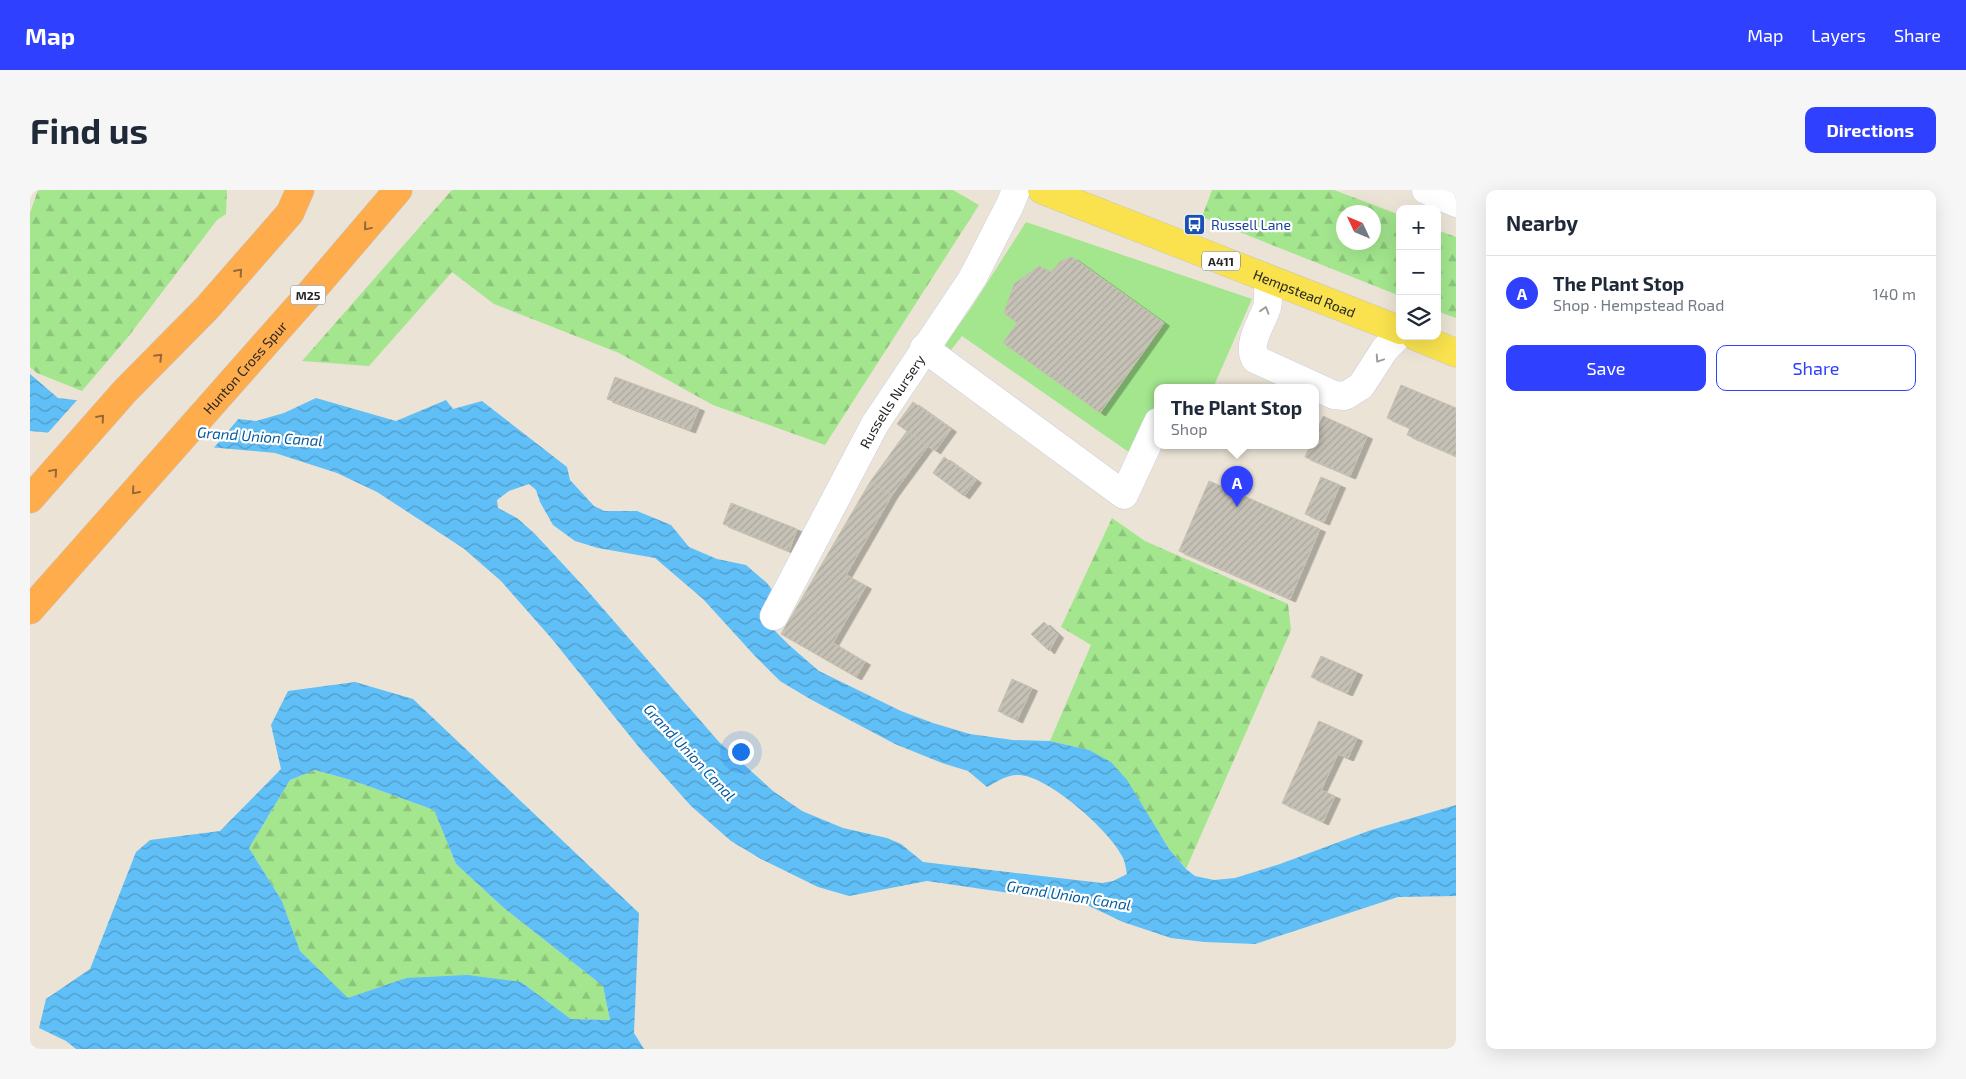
<!DOCTYPE html>
<html lang="en">
<head>
<meta charset="utf-8">
<style>
  :root { --surface:#fff; --page:#f6f6f7; --text:#1f2937; --muted:#747a83; --line:#e0e1e3; --accent:#2f41ff }
  body { margin:0; font-family:"Exo 2",sans-serif; background:var(--page); color:var(--text) }
  .controls { position:absolute; right:15px; top:15px; display:grid; overflow:hidden; border-radius:10px; box-shadow:0 5px 20px #0002 }
  .controls button { width:45px; height:45px; display:grid; place-items:center; padding:0; border:0; border-bottom:1px solid var(--line); background:var(--surface); color:var(--text); font:25px sans-serif }
  .compass { position:absolute; left:1306px; top:15px; width:45px; height:45px; border-radius:50%; background:var(--surface); box-shadow:0 5px 20px #0002; rotate:314deg }
  .you { position:absolute; left:710px; top:561px; width:18px; height:18px; margin:-12px; border:4px solid #fff; border-radius:50%; background:#1a73e8; box-shadow:0 0 0 8px #1a73e833 }
  .badge { display:grid; place-items:center; width:32px; height:32px; border-radius:50%; background:var(--accent); color:#fff; font-size:16px; font-weight:700 }
  .pin { position:absolute; translate:-50% -41px; filter:drop-shadow(0 1px 2px #0008) }
  .pin::after { content:''; position:absolute; top:26px; width:18px; height:15px; background:inherit; clip-path:polygon(0 0,100% 0,50% 100%) }
  .popup { position:absolute; left:1124px; top:194px; width:165px; height:65px; box-sizing:border-box; display:grid; place-content:center; border-radius:10px; background:var(--surface); filter:drop-shadow(0 1px 4px #0005); font-size:16px; white-space:nowrap; color:var(--muted) }
  .popup b { font-size:19px; color:var(--text) }
  .popup::after { content:''; position:absolute; left:50%; top:100%; margin-left:-10px; border:10px solid transparent; border-top-color:var(--surface) }
  .list { margin:0; padding:0; list-style:none }
  h2 { display:flex; justify-content:space-between; align-items:center; height:65px; margin:0; padding:0 20px; font-size:21px }
  h2 small { font-size:16px; font-weight:400; color:var(--muted) }
  .list li { display:grid; grid-template-columns:32px 1fr auto; gap:15px; align-items:center; box-sizing:border-box; height:75px; padding:0 20px; border-top:1px solid var(--line) }
  .list b { display:block; font-size:19px; white-space:nowrap }
  .list p { margin:0; font-size:16px; white-space:nowrap; color:var(--muted) }
  .list em { font-size:16px; font-style:normal; color:var(--muted) }
  .actions { display:flex; gap:10px; padding:15px 20px }
  .actions a { flex:1; padding:11px 0; border:1px solid var(--accent); border-radius:10px; text-align:center; font-size:18px; color:var(--accent) }
  .actions .main { background:var(--accent); color:#fff }
  .icon { flex:none; width:28px; height:28px; fill:none; stroke:currentColor; stroke-width:2; stroke-linecap:round; stroke-linejoin:round }
  .map { position:relative; flex:none; width:1426px; height:859px; overflow:hidden; border-radius:10px }
  header { display:flex; align-items:center; gap:30px; box-sizing:border-box; height:70px; padding:0 25px; background:var(--accent); color:#fff }
  header strong { font-size:24px }
  nav { display:flex; gap:28px; margin-inline-start:auto; font-size:18px }
  .intro { display:flex; align-items:center; justify-content:space-between; box-sizing:border-box; height:120px; padding:0 30px }
  h1 { margin:0; font-size:35px }
  .button { padding:12px 22px; border-radius:10px; background:var(--accent); color:#fff; font-size:18px; font-weight:700 }
  main { display:flex; gap:30px; padding:0 30px }
  aside { flex:1; background:var(--surface); border-radius:10px; box-shadow:0 5px 20px #0002 }
  .map>svg:first-child { display:block }
  .green { fill:#a3e68e }
  .forest { fill:url(#forest-firs); fill-rule:evenodd }
  .water { fill:url(#water-waves); fill-rule:evenodd }
  .pier { fill:#ebe4d6 }
  .building { fill:url(#building-hatch); stroke:#c6c0b0; filter:url(#shadow) }
  .lines { fill:none; stroke-linecap:round; stroke-linejoin:round }
  .minor-casing { stroke:#cccde1; stroke-width:29 }
  .major-casing { stroke:#c7c7c7; stroke-width:29 }
  .highway-casing { stroke:#c7c7c7; stroke-width:29 }
  .minor { stroke:#fff; stroke-width:28 }
  .major { stroke:#f9e24d; stroke-width:28 }
  .highway { stroke:#ffac4d; stroke-width:28 }
  .oneway { stroke:#92693a }
  .oneway2 { stroke:#9d9d9d }
  .labels { text-anchor:middle; dominant-baseline:central; stroke-width:4.5; stroke-linejoin:round; paint-order:stroke }
  .shield { fill:#fff; stroke:#676767; stroke-width:1 }
  .shield-label { font-size:12px; font-weight:bold; fill:#262626 }
  .transit-label { font-size:14px; fill:#164399; stroke:#fff; text-anchor:start }
  .street-label { font-size:14px; fill:#262626; stroke:#fff }
  .water-label { font-size:15px; font-style:italic; fill:#05599c; stroke:#fff }
</style>
</head>
<body>
<header>
<strong>Map</strong>
<nav><a>Map</a><a>Layers</a><a>Share</a></nav>
</header>
<div class="intro"><h1>Find us</h1><a class="button">Directions</a></div>
<main>
<div class="map">
<svg width="1426" height="859" viewBox="0 0 1426 859">
  <defs>
    <pattern id="forest-firs" width="22" height="20" patternUnits="userSpaceOnUse" patternTransform="scale(1.25)"><rect width="22" height="20" fill="#a3e68e"/><path d="M5 1l3.5 6h-7zM16 11l3.5 6h-7z" fill="#8cc57a"/></pattern>
    <pattern id="water-waves" width="16" height="10" patternUnits="userSpaceOnUse" patternTransform="scale(1.25)"><rect width="16" height="10" fill="#60bff6"/><path d="M0 5q4-4 8 0t8 0" fill="none" stroke="#4f9bc7"/></pattern>
    <pattern id="building-hatch" width="6" height="6" patternUnits="userSpaceOnUse" patternTransform="scale(1.25)"><rect width="6" height="6" fill="#c5c1b6"/><path d="M-1 1l2-2M0 6l6-6M5 7l2-2" fill="none" stroke="#a9a69c"/></pattern>
    <filter id="shadow"><feDropShadow dx="5.5" dy="3" stdDeviation="0" flood-color="#0004"/></filter>
  </defs>
  <rect width="100%" height="100%" fill="#ebe4d6"/>
  <path class="green" d="M996,32L1222,109L1183,198H1128V210L1100,263L932,146L921,160L915,155L943,115Z"/>
  <path class="forest" d="M8,0H197L196,24L187,30L98,147L52,201L7,183L0,177V23Z
    M422,0H923L949,15L795,255L683,215L589,163L464,114L422,82L339,176L272,171Z
    M1182,0H1304L1370,25V106L1172,27ZM1344,22V52H1314V22Z
    M1407,40L1426,47V128L1407,121Z
    M1082,328L1115,351L1258,414L1261,440L1156,679L1139,659L1126,638L1059,560L1020,551L1061,455L1031,437Z
    M285,580L324,591L404,620L426,674L475,719L573,796L580,830L541,829L491,792L376,788L318,809L270,761L252,711L219,658L260,590Z"/>
  <path class="water" d="M0,184L28,208L226,231L254,223L286,208L366,231L416,210L423,219L452,211L537,277L540,290L564,316L574,321H607L641,335L659,357L687,369L716,375L737,393L751,412L737,433L759,455L789,481L871,521L903,533L940,544L983,550L1020,551L1059,560L1081,572L1097,590L1139,659L1156,679L1165,686L1184,690L1205,688L1250,674L1341,640L1426,615V706L1368,707L1225,754L1174,752L1141,748L1093,732L1055,714L897,691L819,706L788,697L731,669L701,651L661,616L612,561L522,449L471,391L433,358L347,302L307,283L245,263L0,241ZM499,294L506,300L510,312L523,335L545,351L568,358L625,368L673,409L724,465L750,491L780,509L865,554L912,573L938,581L957,597C966,592 978,584 989,585C1018,586 1079,640 1092,666C1095,671 1096,679 1097,684L1083,691L1072,693L893,672L871,654L857,648L813,638L772,621L743,601L689,552L556,399L504,343L487,328L468,318L467,310L479,301Z
    M325,492L383,509L609,723L604,843L614,859H46L36,851L9,838L16,809L60,779L106,662L120,650L190,641L251,579L241,535L258,501ZM285,580L324,591L404,620L426,674L475,719L573,796L580,830L541,829L491,792L437,785L376,788L318,808L270,761L252,711L219,658L260,590Z"/>
  <path class="pier" d="M48,209L210,227L182,260L16,245Z"/>
  <path class="building" d="M1042,67L1134,133L1070,223L973,153L987,133L974,123L984,94L1009,76L1021,82L1031,71Z
    M585,187L669,218L660,240L577,209Z
    M1371,195L1426,218V266L1377,245L1380,238L1357,228Z
    M883,212L921,239L905,261L867,234Z
    M1293,226L1337,246L1320,286L1275,267L1280,256H1286V243Z
    M877,241L898,256L862,305L840,292Z
    M914,267L946,290L934,306L903,283Z
    M1291,287L1310,295L1294,332L1275,324Z
    M1179,291L1290,339L1260,409L1149,361Z
    M840,292L862,305L816,385L836,396L803,453L835,472L826,487L751,444Z
    M701,313L767,339L759,361L693,334Z
    M1014,432L1028,445L1019,461L1001,444Z
    M1291,466L1327,482L1317,503L1281,487Z
    M982,489L1002,498L987,530L968,521Z
    M1289,531L1327,548L1318,568L1308,564L1291,600L1305,606L1293,632L1252,613Z"/>
  <g class="lines">
    <defs>
      <g id="minor">
        <path d="M1396,0L1426,13"/>
        <path d="M1238,90C1238,98 1239,109 1237,117C1232,133 1217,153 1225,169L1304,205L1315,206L1331,196L1355,159L1370,144"/>
        <path d="M894,158L1094,305L1128,232"/>
        <path id="s1" d="M744,426L845,234L942,89L980,15L986,0"/>
      </g>
      <g id="major">
        <path id="s2" d="M1012,0L1370,140"/>
        <path d="M1385,146L1426,163"/>
      </g>
      <g id="highway">
        <path d="M0,309L95,201L177,118L260,23L270,0"/>
        <path id="s3" d="M0,420L281,102L368,0"/>
      </g>
    </defs>
    <use href="#minor" class="minor-casing"/>
    <use href="#major" class="major-casing"/>
    <use href="#highway" class="highway-casing"/>
    <use href="#minor" class="minor"/>
    <use href="#major" class="major"/>
    <use href="#highway" class="highway"/>
  </g>
  <defs><path id="oneway-chevron" d="M-2-3.5L2.5 0L-2 3.5" fill="none" stroke-width="1.6" stroke-linecap="round" stroke-linejoin="round" transform="scale(1.25)"/></defs>
  <g class="oneway">
    <use href="#oneway-chevron" transform="translate(337 37) rotate(130)"/>
    <use href="#oneway-chevron" transform="translate(209 82) rotate(-49)"/>
    <use href="#oneway-chevron" transform="translate(129 167) rotate(-45)"/>
    <use href="#oneway-chevron" transform="translate(71 228) rotate(-49)"/>
    <use href="#oneway-chevron" transform="translate(24 282) rotate(-49)"/>
    <use href="#oneway-chevron" transform="translate(105 301) rotate(131)"/>
  </g>
  <g class="oneway2">
    <use href="#oneway-chevron" transform="translate(1235 120) rotate(-73)"/>
    <use href="#oneway-chevron" transform="translate(1349 169) rotate(124)"/>
  </g>
  <defs>
    <symbol id="bus-square" viewBox="-11 -11 22 22"><rect x="-9" y="-9" width="18" height="18" rx="4" fill="#1a4fb4" stroke="#fff"/><path d="M-5-6H5V4H4V6H2V4H-2V6H-4V4H-5ZM-3.5-4V0h7V-4ZM-3.5 1.2v1.5H-2V1.2ZM2 1.2v1.5H3.5V1.2Z" fill="#fff"/></symbol>
  </defs>
  <g fill-rule="evenodd">
    <use href="#bus-square" x="1152" y="22" width="25" height="25"/>
  </g>
  <g class="labels">
    <g class="shield">
      <rect x="1172" y="61.5" width="38" height="19" rx="4"/>
      <rect x="260.5" y="95.5" width="35" height="19" rx="4"/>
    </g>
    <g class="shield-label">
      <text x="1191" y="71">A411</text>
      <text x="278" y="105">M25</text>
    </g>
    <g class="transit-label">
      <text x="1181" y="34">Russell Lane</text>
    </g>
    <g class="street-label">
      <text stroke="none"><textPath href="#s2" startOffset="282">Hempstead Road</textPath></text>
      <text stroke="none"><textPath href="#s3" startOffset="324">Hunton Cross Spur</textPath></text>
      <text stroke="none"><textPath href="#s1" startOffset="245">Russells Nursery</textPath></text>
    </g>
    <g class="water-label">
      <text transform="translate(230 246) rotate(4)">Grand Union Canal</text>
      <text transform="translate(660 562) rotate(47)">Grand Union Canal</text>
      <text transform="translate(1039 705) rotate(9)">Grand Union Canal</text>
    </g>
  </g>
</svg>
<div class="controls">
<button>+</button>
<button>−</button>
<button><svg class="icon" aria-label="layers" viewBox="0 0 24 24"><path d="M12 4l9 5-9 5-9-5zM3 14l9 5 9-5"/></svg></button>
</div>
<svg class="compass" viewBox="-18 -18 36 36"><path d="M0-13l5 13h-10z" fill="#e53935"/><path d="M0 13l5-13h-10z" fill="#747a83"/></svg>
<div class="you"></div>
<div class="pin badge" style="left:1207px;top:317px">A</div>
<div class="popup"><b>The Plant Stop</b>Shop</div>
</div>
<aside>
<h2>Nearby<small></small></h2>
<ul class="list">
<li><span class="badge">A</span><div><b>The Plant Stop</b><p>Shop · Hempstead Road</p></div><em>140 m</em></li>
</ul>
<div class="actions"><a class="main">Save</a><a>Share</a></div>
</aside>
</main>
</body>
</html>
